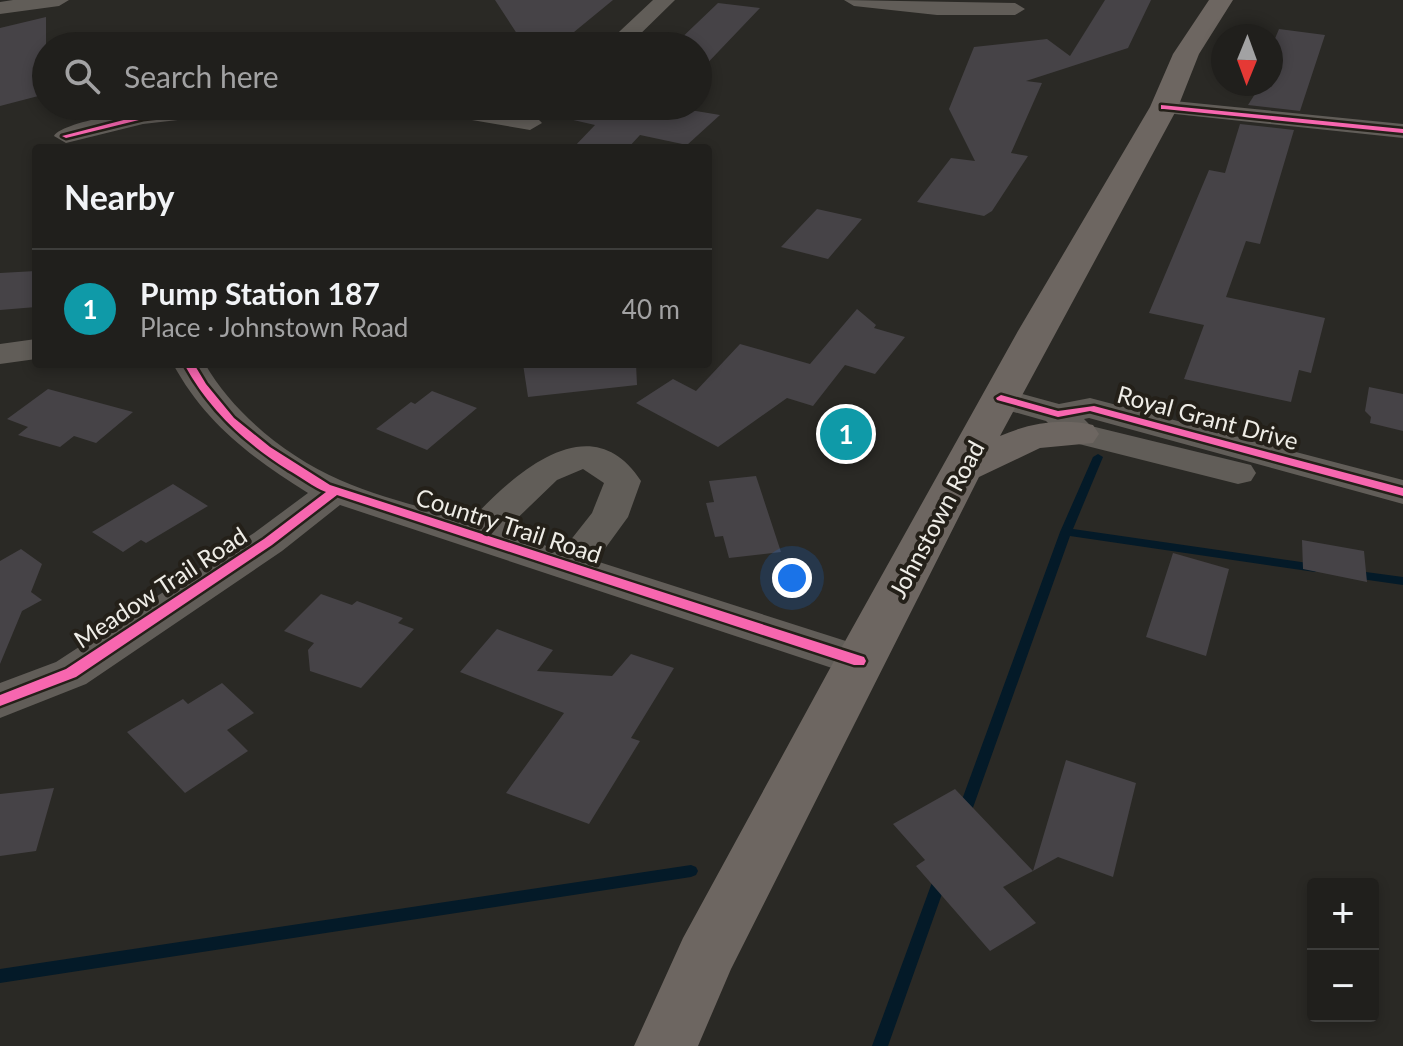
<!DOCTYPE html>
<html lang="en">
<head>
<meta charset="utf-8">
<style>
  :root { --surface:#201f1c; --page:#2d2c29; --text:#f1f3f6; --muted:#a2a2a3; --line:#3d3d3b; --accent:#2563eb }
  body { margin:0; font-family:Lato,sans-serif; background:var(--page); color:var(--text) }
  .controls { position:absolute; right:24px; bottom:24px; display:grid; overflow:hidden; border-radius:8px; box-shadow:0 4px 12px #0003 }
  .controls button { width:72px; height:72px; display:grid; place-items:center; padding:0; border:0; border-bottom:2px solid var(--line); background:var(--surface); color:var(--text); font:40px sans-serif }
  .compass { position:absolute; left:1211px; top:24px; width:72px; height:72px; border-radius:50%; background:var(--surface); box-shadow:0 4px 12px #0003; rotate:181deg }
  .you { position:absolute; left:792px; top:578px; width:28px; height:28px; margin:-20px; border:6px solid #fff; border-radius:50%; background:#1a73e8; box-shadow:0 0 0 12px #1a73e833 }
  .badge { display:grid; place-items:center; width:52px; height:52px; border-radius:50%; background:var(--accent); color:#fff; font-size:26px; font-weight:700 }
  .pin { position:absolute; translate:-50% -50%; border:4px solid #fff; box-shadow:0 2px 8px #0006 }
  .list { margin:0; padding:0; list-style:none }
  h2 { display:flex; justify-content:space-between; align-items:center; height:104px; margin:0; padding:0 32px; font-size:34px }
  h2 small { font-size:26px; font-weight:400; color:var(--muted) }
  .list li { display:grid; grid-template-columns:52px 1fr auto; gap:24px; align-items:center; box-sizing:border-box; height:120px; padding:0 32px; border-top:2px solid var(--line) }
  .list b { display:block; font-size:30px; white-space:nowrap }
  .list p { margin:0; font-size:26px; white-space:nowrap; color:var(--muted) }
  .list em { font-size:26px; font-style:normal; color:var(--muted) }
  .icon { flex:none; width:44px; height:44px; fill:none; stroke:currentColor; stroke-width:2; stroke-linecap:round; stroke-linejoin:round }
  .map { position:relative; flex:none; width:1403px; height:1046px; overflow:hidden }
  .search { position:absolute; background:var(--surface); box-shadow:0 4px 12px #0003; left:32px; top:32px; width:680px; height:88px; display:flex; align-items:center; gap:20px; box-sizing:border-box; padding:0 28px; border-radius:44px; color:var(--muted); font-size:30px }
  .panel { position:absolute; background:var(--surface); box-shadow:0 4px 12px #0003; left:32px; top:144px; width:680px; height:224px; border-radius:8px }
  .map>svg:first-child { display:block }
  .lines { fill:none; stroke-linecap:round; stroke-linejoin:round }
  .stream { fill:#041a28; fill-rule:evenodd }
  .building { fill:#464347 }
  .minor { fill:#615d58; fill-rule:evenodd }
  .major { fill:#6d6661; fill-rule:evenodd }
  .cycleway-casing { stroke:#242019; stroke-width:5 }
  .cycleway { fill:#f766af; fill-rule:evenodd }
  .labels { text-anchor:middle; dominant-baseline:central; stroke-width:8; stroke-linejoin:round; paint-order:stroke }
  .street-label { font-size:24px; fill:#efede7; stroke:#242019 }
</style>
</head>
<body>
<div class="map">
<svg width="1403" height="1046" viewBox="0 0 1403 1046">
  <rect width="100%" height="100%" fill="#2a2925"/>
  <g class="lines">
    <path class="stream" d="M1098,454L1103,457L1073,529L1315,564L1321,568L1315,572L1070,536L970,816L968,820L963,822L958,820L956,816L1060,532L1093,457Z
      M1351,570L1403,577V585L1347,577L1345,574L1347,571Z
      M691,865L696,867L698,871L696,875L691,877L0,983V969Z
      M941,871L946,873L948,877L888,1046H872L934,877L936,873Z"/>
  </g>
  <path class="building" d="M495,0H613L557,46H525Z
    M1105,0H1151L1128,48L1026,81L1042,83L1011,153L1028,156L992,211L984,216L917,202L951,158L975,161L949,109L974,47L1047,39L1070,56Z
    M718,3L760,8L698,73V46H673Z
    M46,17V94L0,106V28Z
    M1279,29L1325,35L1300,111L1248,105L1260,86L1255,84H1271V48Z
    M570,106H666L720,115L687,145L640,135L628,148H573L595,125L569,119Z
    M1240,124L1294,130L1260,244L1246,241L1226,297L1325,318L1311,373L1299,370L1291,402L1184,379L1204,325L1149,313L1209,170L1225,173Z
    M817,209L862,219L828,259L781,247Z
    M36,271V307L0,310V273Z
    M857,309L876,325L874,328L905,337L875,374L845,365L813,406L787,398L718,447L636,403L673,379L696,391L740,344L810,364Z
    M523,364H636L637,385L528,397Z
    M1369,387L1403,394V431L1370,423L1371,417L1365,411Z
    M48,389L133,412L96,443L74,436L60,447L18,435L28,427L7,419Z
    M432,391L477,408L427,450L376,429L411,402L415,404Z
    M756,476L781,552L729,558L723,536L715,537L706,503L714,502L709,481Z
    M173,484L208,506L146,543L141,540L123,552L92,532Z
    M1302,540L1364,551L1367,582L1303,569Z
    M21,549L42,564L31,592L42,600L22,611L0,664V561Z
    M1173,553L1229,569L1206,656L1146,637Z
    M321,594L352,605L357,601L403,618L398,623L414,629L361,688L310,671L308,650L314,643L284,631Z
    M497,629L553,650L537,671L612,676L631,654L674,668L631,738L640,741L589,824L506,793L564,713L460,672Z
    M222,683L254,713L227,730L248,751L185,793L127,732L183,699L188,704Z
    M1066,760L1136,783L1113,877L1058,857L1033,871Z
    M54,788L36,851L0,856V794Z
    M955,789L1033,871L1003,887L1036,923L990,951L916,866L925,860L893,824Z"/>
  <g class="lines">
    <path class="minor" d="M13,0H69L59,6L0,14V2Z
      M653,0H675L628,46H604Z
      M844,0L1015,3L1025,9L1015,15H937L854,6Z
      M1164,100L1403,124V138L1156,112L1152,107Z
      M176,106H251L239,113L143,124L66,143L54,136C64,120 154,108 176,106Z
      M419,106C443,106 529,104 542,123L530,130L431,113Z
      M36,339V359L0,364V344Z
      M173,364H205C234,414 287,457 340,480C380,498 427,508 470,521C512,476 590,402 641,481L628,517L596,561L874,650L880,661L874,672L859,677L340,505L282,551L86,684L0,718V683L56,662L254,533L308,493C252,458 205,423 173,364ZM583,469L604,483L592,513L562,551L503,532L557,480Z
      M1001,388L1059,404L1090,398L1403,480V504L1089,418L1084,419L1091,426L1251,465L1256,473L1251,481L1238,484L1067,441L1046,421L989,405L984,398L989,391Z"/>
    <path class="major" d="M1209,0H1233L1199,54L1178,107L1000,436C1029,423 1062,418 1093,425L1099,434L1093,443L1040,448L979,477L731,969L698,1046H634L683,938L834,661L1018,331L1150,107L1173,54Z"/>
    <defs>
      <path id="cycleway" d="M1161,105L1403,129V133L1164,109H1161Z
        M219,106H243L239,108L143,119L66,138L62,136L143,115Z
        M184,364H194L206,384L234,418L270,447L330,485L864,657L866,661L864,665H854L337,495L272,545L76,677L0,706V695L66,669L264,539L326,492C313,487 301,477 288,470C243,441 210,411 184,364Z
        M1001,395L1058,411L1094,406L1403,488V496L1090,411L1058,417L997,400L996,398Z"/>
    </defs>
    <use href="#cycleway" class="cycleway-casing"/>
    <use href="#cycleway" class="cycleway"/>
  </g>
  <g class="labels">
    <g class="street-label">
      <text transform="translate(1208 417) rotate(15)">Royal Grant Drive</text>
      <text transform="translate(936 519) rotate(-62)">Johnstown Road</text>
      <text transform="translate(509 525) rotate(18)">Country Trail Road</text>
      <text transform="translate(160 587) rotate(-33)">Meadow Trail Road</text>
    </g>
  </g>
</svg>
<div class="controls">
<button>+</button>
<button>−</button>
</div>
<svg class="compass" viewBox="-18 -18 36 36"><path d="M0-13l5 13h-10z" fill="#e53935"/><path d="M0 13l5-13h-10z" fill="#a2a2a3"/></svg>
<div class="you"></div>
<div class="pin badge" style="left:846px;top:434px;background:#0f9aa8">1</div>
<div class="search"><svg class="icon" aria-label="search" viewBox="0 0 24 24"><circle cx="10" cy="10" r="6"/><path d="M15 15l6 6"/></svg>Search here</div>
<section class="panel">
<h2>Nearby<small></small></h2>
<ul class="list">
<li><span class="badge" style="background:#0f9aa8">1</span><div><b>Pump Station 187</b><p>Place · Johnstown Road</p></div><em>40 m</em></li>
</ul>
</section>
</div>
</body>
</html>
